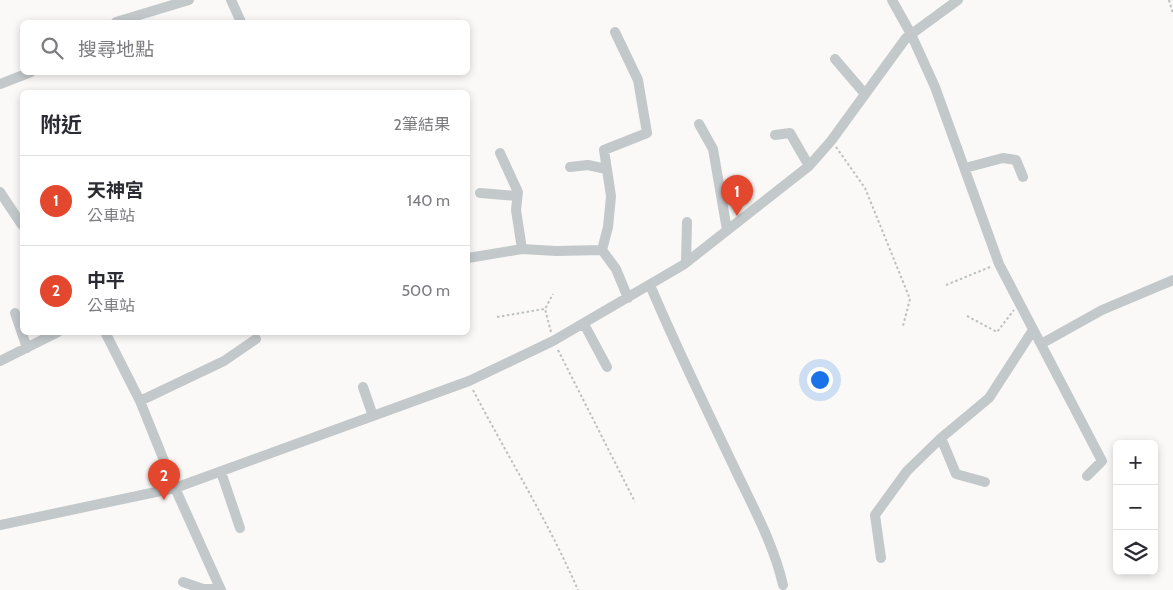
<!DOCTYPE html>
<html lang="zh-TW">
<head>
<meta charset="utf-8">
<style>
  :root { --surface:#fff; --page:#f2f2f3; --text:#2b2b33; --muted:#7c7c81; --line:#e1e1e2; --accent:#e3472e }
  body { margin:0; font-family:Cabin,"Noto Sans TC",sans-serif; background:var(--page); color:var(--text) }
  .controls { position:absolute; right:15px; bottom:15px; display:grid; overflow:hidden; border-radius:8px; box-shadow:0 2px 8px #0003 }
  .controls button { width:45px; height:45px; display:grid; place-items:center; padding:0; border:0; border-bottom:1px solid var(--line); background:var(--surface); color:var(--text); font:25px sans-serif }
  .you { position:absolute; left:819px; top:379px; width:18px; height:18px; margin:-12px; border:4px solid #fff; border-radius:50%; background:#1a73e8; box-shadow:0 0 0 8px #1a73e833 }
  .badge { display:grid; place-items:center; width:32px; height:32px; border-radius:50%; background:var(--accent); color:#fff; font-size:16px; font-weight:700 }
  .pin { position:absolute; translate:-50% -41px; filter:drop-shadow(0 1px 2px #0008) }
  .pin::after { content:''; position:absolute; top:26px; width:18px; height:15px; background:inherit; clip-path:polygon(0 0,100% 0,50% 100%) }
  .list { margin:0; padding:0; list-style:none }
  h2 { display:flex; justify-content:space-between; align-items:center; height:65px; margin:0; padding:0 20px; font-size:21px }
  h2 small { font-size:16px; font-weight:400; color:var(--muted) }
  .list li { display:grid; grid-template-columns:32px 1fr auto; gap:15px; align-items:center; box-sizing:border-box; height:90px; padding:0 20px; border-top:1px solid var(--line) }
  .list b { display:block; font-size:19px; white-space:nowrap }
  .list p { margin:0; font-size:16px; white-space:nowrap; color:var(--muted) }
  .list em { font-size:16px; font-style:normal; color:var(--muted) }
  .icon { flex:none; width:28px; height:28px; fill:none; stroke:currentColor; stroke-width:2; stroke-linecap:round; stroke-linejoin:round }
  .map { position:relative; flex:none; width:1173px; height:590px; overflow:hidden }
  .search { position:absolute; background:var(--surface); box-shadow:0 2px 8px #0003; left:20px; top:20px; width:450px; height:55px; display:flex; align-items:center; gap:12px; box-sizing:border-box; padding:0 18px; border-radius:8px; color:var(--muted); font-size:19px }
  .panel { position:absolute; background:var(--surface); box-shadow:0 2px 8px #0003; left:20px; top:90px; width:450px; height:245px; border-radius:8px }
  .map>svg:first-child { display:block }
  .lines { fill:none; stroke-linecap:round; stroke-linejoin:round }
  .path { stroke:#bdc0c2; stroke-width:2; stroke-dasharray:2.5 2.5; stroke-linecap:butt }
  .minor { stroke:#c3c8cb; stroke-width:10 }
</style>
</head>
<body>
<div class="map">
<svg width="1173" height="590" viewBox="0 0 1173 590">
  <rect width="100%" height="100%" fill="#faf9f7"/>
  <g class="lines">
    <path class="path" d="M1169,0L1173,14
      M836,147L865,188L910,299L903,326
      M946,285L990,267
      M967,316L997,332L1014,310
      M497,317L544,309
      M551,332L545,309L553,294
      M558,350L635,502
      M473,390C508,457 548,521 578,590"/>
    <path class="minor" d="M231,0L241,22
      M892,0L911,34L935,87L999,264L1102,461L1087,476
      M116,22L189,0
      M835,59L865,94
      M0,84L31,72
      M699,124L713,149L727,230
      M775,135L790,133L809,166
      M500,153L518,192L516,210L522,249
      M570,167L588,165L606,169
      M965,168L1003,158L1016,160L1023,177
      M0,192L22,225
      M480,193L517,196
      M602,250L608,227L611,196L604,150L647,133L638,80L615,32
      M468,258L522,249L556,251L602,250L616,269L628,298
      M686,263L687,222
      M650,285C676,347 706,408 735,469C753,507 774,545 783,585
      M15,313L27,348
      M584,324L607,367
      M105,332L140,401L175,488L221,590
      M1041,344L1102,310L1173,280
      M0,361L58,332
      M363,387L373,416
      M140,401L224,361L256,339
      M941,438L956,474L985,482
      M221,472L240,528
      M0,525L175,488L469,381L553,341L683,265L809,166L831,141L906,38L958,0
      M881,558L875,515L907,471L941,438L989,398L1033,330
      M183,582L203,589H220"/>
  </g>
</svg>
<div class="controls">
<button>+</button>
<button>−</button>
<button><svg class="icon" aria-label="layers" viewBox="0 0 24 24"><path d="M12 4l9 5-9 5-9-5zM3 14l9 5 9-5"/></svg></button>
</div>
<div class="you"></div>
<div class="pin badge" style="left:737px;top:216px">1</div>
<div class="pin badge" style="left:164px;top:500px">2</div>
<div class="search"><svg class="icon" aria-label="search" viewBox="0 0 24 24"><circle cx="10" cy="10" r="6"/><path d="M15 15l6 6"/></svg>搜尋地點</div>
<section class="panel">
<h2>附近<small>2筆結果</small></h2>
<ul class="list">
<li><span class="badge">1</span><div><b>天神宮</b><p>公車站</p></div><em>140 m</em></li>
<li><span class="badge">2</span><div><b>中平</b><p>公車站</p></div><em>500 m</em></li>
</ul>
</section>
</div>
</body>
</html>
